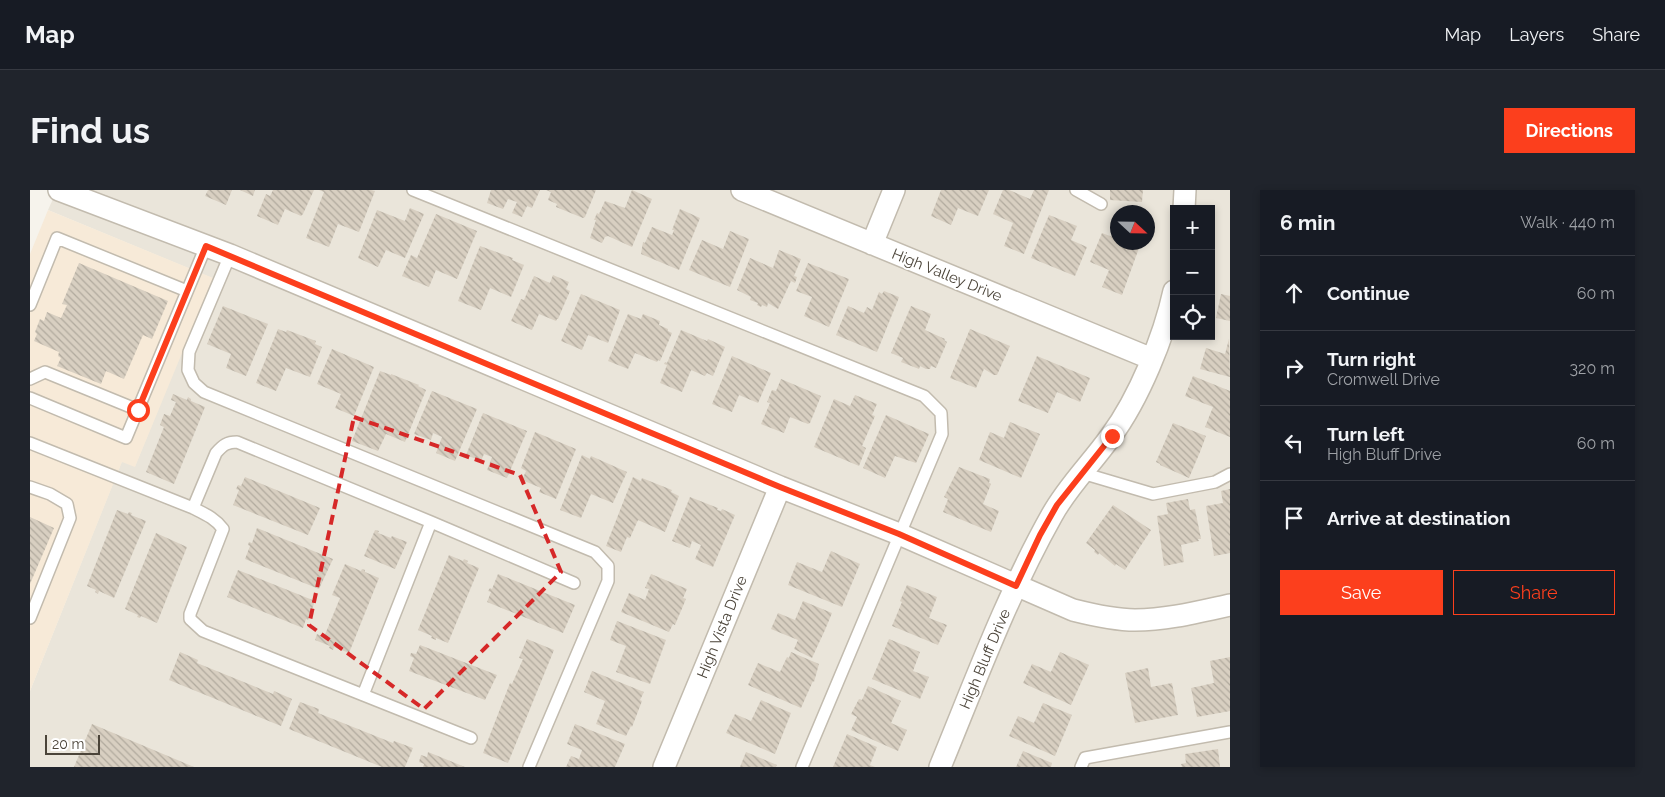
<!DOCTYPE html>
<html lang="en">
<head>
<meta charset="utf-8">
<style>
  :root { --surface:#171b24; --page:#20242c; --text:#f1f3f6; --muted:#9ea1a6; --line:#363941; --accent:#fc3f1d }
  body { margin:0; font-family:Raleway,sans-serif; background:var(--page); color:var(--text) }
  .controls { position:absolute; right:15px; top:15px; display:grid; overflow:hidden; border-radius:0px; box-shadow:0 2px 8px #0003 }
  .controls button { width:45px; height:45px; display:grid; place-items:center; padding:0; border:0; border-bottom:1px solid var(--line); background:var(--surface); color:var(--text); font:25px sans-serif }
  .compass { position:absolute; left:1080px; top:15px; width:45px; height:45px; border-radius:50%; background:var(--surface); box-shadow:0 2px 8px #0003; rotate:112deg }
  .scale { position:absolute; left:15px; bottom:12px; width:55px; box-sizing:border-box; padding-left:5px; border:2px solid #4b4439; border-top:0; font-size:14px; line-height:18px; white-space:nowrap; color:#4b4439; -webkit-text-stroke:4px #fff; paint-order:stroke }
  .stop { position:absolute; width:15px; height:15px; margin:-11px; border:4px solid #fc3f1d; border-radius:50%; background:#fff }
  .stop.end { background:#fc3f1d; border-color:#fff; box-shadow:0 1px 5px #0008 }
  .list { margin:0; padding:0; list-style:none }
  h2 { display:flex; justify-content:space-between; align-items:center; height:65px; margin:0; padding:0 20px; font-size:21px }
  h2 small { font-size:16px; font-weight:400; color:var(--muted) }
  .list li { display:grid; grid-template-columns:32px 1fr auto; gap:15px; align-items:center; box-sizing:border-box; height:75px; padding:0 20px; border-top:1px solid var(--line) }
  .list b { display:block; font-size:19px; white-space:nowrap }
  .list p { margin:0; font-size:16px; white-space:nowrap; color:var(--muted) }
  .list em { font-size:16px; font-style:normal; color:var(--muted) }
  .actions { display:flex; gap:10px; padding:15px 20px }
  .actions a { flex:1; padding:11px 0; border:1px solid var(--accent); border-radius:0px; text-align:center; font-size:18px; color:var(--accent) }
  .actions .main { background:var(--accent); color:#fff }
  .icon { flex:none; width:28px; height:28px; fill:none; stroke:currentColor; stroke-width:2; stroke-linecap:round; stroke-linejoin:round }
  .map { position:relative; flex:none; width:1200px; height:577px; overflow:hidden; border-radius:0px }
  header { display:flex; align-items:center; gap:30px; box-sizing:border-box; height:70px; padding:0 25px; background:var(--surface); border-bottom:1px solid var(--line) }
  header strong { font-size:24px }
  nav { display:flex; gap:28px; margin-inline-start:auto; font-size:18px }
  .intro { display:flex; align-items:center; justify-content:space-between; box-sizing:border-box; height:120px; padding:0 30px }
  h1 { margin:0; font-size:35px }
  .button { padding:12px 22px; border-radius:0px; background:var(--accent); color:#fff; font-size:18px; font-weight:700 }
  main { display:flex; gap:30px; padding:0 30px }
  aside { flex:1; background:var(--surface); border-radius:0px; box-shadow:0 2px 8px #0003 }
  .map>svg:first-child { display:block }
  .residential { fill:#eae5da; fill-rule:evenodd }
  .commercial { fill:#f7ead8 }
  .building { fill:url(#building-back-hatch) }
  .lines { fill:none; stroke-linecap:round; stroke-linejoin:round }
  .lane-casing { stroke:#c2bbae; stroke-width:14 }
  .street-casing { stroke:#c2bbae; stroke-width:24 }
  .lane { stroke:#fff; stroke-width:11 }
  .street { stroke:#fff; stroke-width:21 }
  .route { stroke:#fc3f1d; stroke-width:6 }
  .marked { fill:none; stroke:#d62828; stroke-width:4; stroke-dasharray:10 6; stroke-linejoin:round }
  .labels { text-anchor:middle; dominant-baseline:central; stroke-width:4; stroke-linejoin:round; paint-order:stroke }
  .street-label { font-size:15px; fill:#4b4439; stroke:#fff }
</style>
</head>
<body>
<header>
<strong>Map</strong>
<nav><a>Map</a><a>Layers</a><a>Share</a></nav>
</header>
<div class="intro"><h1>Find us</h1><a class="button">Directions</a></div>
<main>
<div class="map">
<svg width="1200" height="577" viewBox="0 0 1200 577">
  <defs>
    <pattern id="building-back-hatch" width="6" height="6" patternUnits="userSpaceOnUse" patternTransform="scale(1.25)"><rect width="6" height="6" fill="#d8cfc1"/><path d="M-1 5l2 2M0 0l6 6M5-1l2 2" fill="none" stroke="#b1aa9e"/></pattern>
  </defs>
  <rect width="100%" height="100%" fill="#f6f3ec"/>
  <path class="residential" d="M27,0H1200V577H0V501L92,271L105,276L182,88L18,20ZM1144,19H1181V146H1144ZM1088,22H1118V52H1088Z"/>
  <path class="commercial" d="M18,20L183,88L105,277L92,272L0,501V64Z"/>
  <path class="building" d="M178,0H202L196,15L175,6Z
    M210,0H225L223,6Z
    M243,0H284L273,24L271,26L255,19L248,35L227,26L236,4L240,6Z
    M289,0H341L345,1L329,42L308,34L299,57L276,48L294,2Z
    M461,0H510L502,18L497,16L492,27L482,23L487,12L478,9L473,19L457,13Z
    M516,0H566L555,27L553,28L526,17L527,14L518,10L521,2Z
    M602,0L622,9L602,57L578,46L575,47L572,53L560,48L566,30H564L567,23L569,24L575,11L595,18Z
    M911,0H959L948,26L928,18L921,35L901,26Z
    M973,0H979L1000,9L1004,0H1019L994,64L974,56L983,33L963,24Z
    M1080,0H1113L1112,12L1080,10Z
    M380,18L394,24L375,68L356,60L348,77L328,68L347,20L375,31Z
    M650,19L670,28L649,80L611,64L613,52L615,53L622,37L642,45L644,40H642Z
    M406,24L447,41L427,89L406,80L399,97L372,86L381,65L387,68Z
    M1019,25L1047,36L1041,50L1057,57L1045,86L1001,68Z
    M700,41L719,49L700,97L659,80L672,50L693,59Z
    M1072,43L1088,49V52H1096L1109,58L1092,105L1072,97L1079,80L1060,72Z
    M450,56L483,68L482,70L494,75L481,107L460,98L451,120L428,111Z
    M749,60L771,69L764,86L767,87L765,93L761,91L748,119L738,113L737,117L732,115L731,117L727,115L728,113L720,110L721,107L707,100L720,68L743,78Z
    M49,73L138,111L122,149L113,145L94,189L76,181L71,194L27,176L31,168L28,166L29,162L4,151L7,144L5,142L10,129L14,131L17,122L31,128L37,115L32,114Z
    M778,73L819,89L799,137L774,126L782,107L766,101Z
    M523,85L539,92L536,99L540,101L528,129H527L526,131L509,124L502,140L481,131L491,109L494,110L504,86L520,93Z
    M854,101L869,107L868,110L847,162L806,145L818,116L834,123L837,117L842,120L849,102L852,104Z
    M551,104L590,120L578,153L558,145L552,160L531,151Z
    M1191,104L1200,106V131L1186,128Z
    M193,116L238,134L216,186L196,178L201,164L177,154Z
    M881,116L901,124L895,140L915,149L914,150L917,152L906,178L901,176L900,179H896L890,176L889,179L871,172L873,168L861,163Z
    M598,124L611,129L613,124L630,131L629,135L638,139V141L642,143L630,171L628,170L627,172L605,163L598,179L578,171Z
    M248,139L256,142L257,140L286,151L285,154L292,157L280,187L256,178L246,201L226,193Z
    M940,139L980,156L967,185H964L954,179L946,198L920,188Z
    M651,140L677,151L678,149L695,157L683,186L677,183L675,186L661,180L652,202L630,193L637,175L634,174L635,172L637,173Z
    M1199,149L1200,187L1170,179L1176,158L1195,164Z
    M302,159L344,177L324,226L305,218L311,204L287,194Z
    M702,166L741,183L728,213L709,205L702,222L682,214Z
    M1007,166L1060,188L1050,212L1027,202L1018,223L988,211Z
    M350,181L361,185V184L389,195L388,196L396,200L375,252L356,244L348,261L322,251Z
    M1163,186L1200,201V247L1175,237L1183,217L1155,206Z
    M751,189L791,206L780,233L778,234L760,227L754,243L731,234L740,213L737,212L742,200L746,201Z
    M402,201L447,219L425,271L406,263L412,247L403,243L401,250L384,244Z
    M143,204L157,210L158,207L161,209V211L175,217L144,294L116,282L134,237L130,235L134,224L140,226L146,212L141,210Z
    M825,205L847,214L842,225L845,226L832,256L836,258L829,276L784,257L804,209L820,216Z
    M453,223L497,241L477,288L457,280L462,267L454,264L451,271L436,265Z
    M856,225L899,244L886,273L865,266L855,288L833,278Z
    M980,232L1010,244L991,288L949,270L960,242L974,248Z
    M1143,233L1176,246L1170,262L1159,288L1130,275V274L1126,272Z
    M505,242L546,259L526,309L509,302L511,298L492,290L496,281L491,278Z
    M552,265L560,269L561,266L597,282L583,313L561,304L551,328L530,320Z
    M929,277L960,289L959,293L961,294L953,314L969,321L961,342L913,322L918,309L914,307Z
    M215,287L290,318L278,345L203,315L209,300L206,299L208,295L211,296Z
    M603,287L611,291L612,288L642,300L641,302L649,306L635,342L608,330L600,348L597,347L591,362L576,356Z
    M1200,299V363L1184,366L1176,316L1193,313L1191,301Z
    M660,307L688,318L687,320L691,321L692,319L705,325L683,377L665,369L671,355L662,351L660,358L642,351Z
    M1158,309L1160,320L1165,319L1171,349H1168L1169,351L1151,355L1154,372L1134,376L1127,326L1138,324L1136,313Z
    M1083,315L1121,340L1095,380L1086,374L1085,376L1069,363L1068,365L1064,362L1065,360L1056,353Z
    M87,320L98,324L99,322L102,323L101,325L116,331L84,408L69,401L68,404L65,402L66,400L57,396Z
    M0,327L24,338L0,394Z
    M227,338L303,369L289,399L215,369L220,356L218,355L219,352L222,353Z
    M345,340L349,341L348,343L361,348L362,346L377,352L365,379L334,366Z
    M126,343L157,357L127,433L111,426L110,428L107,427L108,425L95,419Z
    M801,361L830,374L812,417L758,395L767,372L792,382Z
    M419,365L433,371L434,369L438,371L437,373L449,378L418,453L406,448V450L401,448L402,446L388,440Z
    M315,374L331,381L332,379L335,380V382L349,388L319,463L304,457L303,460L299,458L300,456L285,450L287,444L294,447L310,408L302,405Z
    M208,380L285,411L278,430L276,429L273,438L197,407Z
    M468,384L545,415L533,443L457,412L461,402L458,401L460,398L462,399Z
    M621,384L657,399L653,408L656,409L645,435L643,434L639,442L591,422L599,403L615,410L619,399L615,398Z
    M877,395L907,407L899,428L917,435L908,455L862,436L872,412L870,411Z
    M773,411L802,423L795,440L782,468L764,459L768,450L741,439L748,423L765,430Z
    M587,431L636,450L620,494L586,482L596,456L580,450Z
    M497,449L524,460L478,573L453,563L480,493L482,494L493,469L489,468Z
    M859,449L890,462L883,481L899,487L890,509L842,489Z
    M390,455L467,485L455,510L379,481L384,468L380,466L381,463L386,464Z
    M150,462L168,470L167,473L243,504L244,501L262,509L251,536L139,490Z
    M761,462L789,474L784,492L783,491L771,518L718,495L728,473L750,482L757,467L759,468Z
    M1030,462L1059,475L1041,515L993,493L1002,474L1021,482Z
    M1200,467V521L1167,527L1161,498L1184,493L1180,471Z
    M1118,478L1121,497L1142,493L1148,525L1105,533L1095,483Z
    M562,481L614,502L610,510L612,511L602,537L601,536L596,546L566,534L575,511L554,502Z
    M838,496L871,511L861,533L877,540L868,561L821,540L827,527L821,524L829,509L832,510Z
    M731,510L761,523L745,564L696,543L705,524L721,531Z
    M270,512L289,519L288,523L363,553L364,551L383,558L375,577H352L259,539Z
    M1013,513L1042,525L1025,566L979,546L988,526L1004,533Z
    M62,534L164,577H44Z
    M545,534L595,554L585,577H536L541,566L549,569L552,560L537,554Z
    M817,544L847,557L840,575L845,577H803Z
    M1188,559L1190,577H1152L1151,574L1156,573L1155,564Z
    M993,561L1022,573L1021,577H986Z
    M398,562L435,577H393L394,574L389,572L391,565L397,567Z
    M716,562L747,575L746,577H710Z"/>
  <g class="lines">
    <defs>
      <path id="lane" d="M383,0L894,206L911,223L912,244L772,577
        M1046,0L1071,14
        M200,65L159,162L158,180L164,193L174,202L565,362L578,376V391L499,577
        M0,115L27,48L157,101
        M0,189L15,182L108,220
        M0,208L96,248L176,56
        M0,253L163,318C175,324 185,328 193,339L160,424V429L173,441L441,548
        M1052,283L1123,304L1185,292L1200,284
        M0,297L20,304L37,314L40,328L0,428
        M163,318L186,263C193,255 197,252 207,252L401,332L544,393
        M333,505L401,332
        M1051,577L1055,568L1200,542"/>
      <path id="street" d="M29,0L200,65L750,297L869,344L1043,420C1063,425 1084,430 1105,430C1137,430 1168,422 1200,415
        M712,0L1122,169
        M1154,19L1155,0
        M842,54L864,0
        M634,577L750,297
        M910,577C945,492 977,405 1022,325C1038,296 1062,273 1081,246C1109,208 1134,147 1144,101"/>
    </defs>
    <use href="#lane" class="lane-casing"/>
    <use href="#street" class="street-casing"/>
    <use href="#lane" class="lane"/>
    <use href="#street" class="street"/>
  </g>
  <g class="lines">
    <path class="route" d="M108,220L176,56L750,297L869,344L986,396L1010,345L1027,315L1082,246"/>
  </g>
  <path class="marked" d="M324,227L490,285L531,382L394,519L279,435Z"/>
  <g class="labels">
    <g class="street-label">
      <text transform="translate(917 85) rotate(22)">High Valley Drive</text>
      <text transform="translate(692 437) rotate(-68)">High Vista Drive</text>
      <text transform="translate(955 469) rotate(-67)">High Bluff Drive</text>
    </g>
  </g>
</svg>
<div class="controls">
<button>+</button>
<button>−</button>
<button><svg class="icon" aria-label="locate" viewBox="0 0 24 24"><circle cx="12" cy="12" r="6"/><path d="M12 2v4M12 18v4M2 12h4M18 12h4"/></svg></button>
</div>
<svg class="compass" viewBox="-18 -18 36 36"><path d="M0-13l5 13h-10z" fill="#e53935"/><path d="M0 13l5-13h-10z" fill="#9ea1a6"/></svg>
<div class="scale">20 m</div>
<div class="stop" style="left:108px;top:220px"></div>
<div class="stop end" style="left:1082px;top:246px"></div>
</div>
<aside>
<h2>6 min<small>Walk · 440 m</small></h2>
<ul class="list">
<li><svg class="icon" aria-label="ahead" viewBox="0 0 24 24"><path d="M12 20V5M6 11l6-6 6 6"/></svg><div><b>Continue</b></div><em>60 m</em></li>
<li><svg class="icon" aria-label="right" viewBox="0 0 24 24"><path d="M7 20v-9h11M14 6l5 5-5 5"/></svg><div><b>Turn right</b><p>Cromwell Drive</p></div><em>320 m</em></li>
<li><svg class="icon" aria-label="left" viewBox="0 0 24 24"><path d="M17 20v-9H6M10 6l-5 5 5 5"/></svg><div><b>Turn left</b><p>High Bluff Drive</p></div><em>60 m</em></li>
<li><svg class="icon" aria-label="arrive" viewBox="0 0 24 24"><path d="M6 21V4h12l-3 4 3 4H6"/></svg><div><b>Arrive at destination</b></div></li>
</ul>
<div class="actions"><a class="main">Save</a><a>Share</a></div>
</aside>
</main>
</body>
</html>
